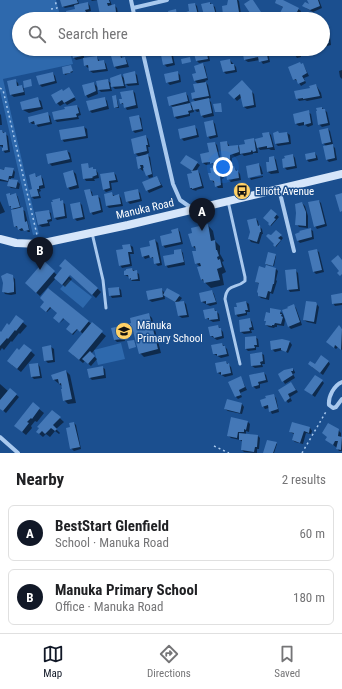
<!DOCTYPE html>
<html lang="en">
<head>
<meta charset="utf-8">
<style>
  :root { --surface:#fff; --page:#f2f2f2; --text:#202124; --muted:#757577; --line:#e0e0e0; --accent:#111827 }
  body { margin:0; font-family:"Roboto Condensed",sans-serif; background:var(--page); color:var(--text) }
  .you { position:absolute; left:223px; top:167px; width:14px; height:14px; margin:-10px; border:3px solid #fff; border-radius:50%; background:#1a73e8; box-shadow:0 0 0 6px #1a73e833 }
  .badge { display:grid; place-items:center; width:26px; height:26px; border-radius:50%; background:var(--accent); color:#fff; font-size:13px; font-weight:700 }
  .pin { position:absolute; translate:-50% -33px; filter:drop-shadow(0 1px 2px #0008) }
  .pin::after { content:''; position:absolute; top:21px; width:14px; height:12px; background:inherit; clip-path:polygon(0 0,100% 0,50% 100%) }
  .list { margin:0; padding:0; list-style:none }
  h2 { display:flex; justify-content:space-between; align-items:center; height:52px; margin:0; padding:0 16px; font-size:17px }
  h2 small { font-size:13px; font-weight:400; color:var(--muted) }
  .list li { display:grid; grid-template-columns:26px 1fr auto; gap:12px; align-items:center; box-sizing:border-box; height:56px; margin:0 8px 8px; padding:0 8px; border:1px solid var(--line); border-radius:6px }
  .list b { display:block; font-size:15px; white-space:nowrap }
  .list p { margin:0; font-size:13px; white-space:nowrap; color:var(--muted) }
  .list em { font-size:13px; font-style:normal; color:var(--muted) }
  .icon { flex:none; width:22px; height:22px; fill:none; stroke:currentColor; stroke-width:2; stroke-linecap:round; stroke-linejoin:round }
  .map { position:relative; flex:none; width:342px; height:453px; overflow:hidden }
  .search { position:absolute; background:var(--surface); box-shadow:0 1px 3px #0004; left:12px; right:12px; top:12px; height:44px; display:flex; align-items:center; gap:10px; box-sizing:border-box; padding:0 14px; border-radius:22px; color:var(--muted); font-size:15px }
  .sheet { height:180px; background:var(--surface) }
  nav { display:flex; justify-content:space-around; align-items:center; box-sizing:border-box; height:56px; border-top:1px solid var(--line); background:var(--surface); font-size:11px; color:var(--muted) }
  nav a { display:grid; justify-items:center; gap:2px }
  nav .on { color:var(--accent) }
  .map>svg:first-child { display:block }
  .green { fill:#2e69ad }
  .shadow { fill:#0007 }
  .building { fill:#4478b7 }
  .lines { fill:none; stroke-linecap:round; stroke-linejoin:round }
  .path { stroke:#a9c9ee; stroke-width:1.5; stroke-dasharray:2 3; stroke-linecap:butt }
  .lane { stroke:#a9c9ee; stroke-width:3 }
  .street { stroke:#a9c9ee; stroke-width:4 }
  .secondary { stroke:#d6e6fa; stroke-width:8 }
  .labels { text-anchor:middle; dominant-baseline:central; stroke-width:3; stroke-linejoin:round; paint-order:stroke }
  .poi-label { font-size:11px; fill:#fff; stroke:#1b4f8f; text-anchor:start }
  .street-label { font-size:11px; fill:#fff; stroke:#1b4f8f }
</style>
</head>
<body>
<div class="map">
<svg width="342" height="453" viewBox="0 0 342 453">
  <rect width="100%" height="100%" fill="#1b4f8f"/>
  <path class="green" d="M0,0H56L61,19H19V49H69L73,64L3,79L39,234L33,235L0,91Z
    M69,279L92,297L83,308L60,289Z
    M121,343L125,359L98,365L94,350Z"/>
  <path class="shadow" d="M61,0H78L79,5L88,3L90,6L91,11L87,12L88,14L81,15V18L67,19L76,10L75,6L65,8L62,6Z
    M91,0H110L112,6L114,5L117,8L118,14L103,17L101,14L98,0L92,1Z
    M230,0H238L239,1L241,14L240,16L226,17L224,15Z
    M252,0L264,18L262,19H255Z
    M277,0H281L298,9L301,11L299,16L295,14L292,19H286L280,15L284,8L276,3Z
    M309,0H319L322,8L313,12L306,8L311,6Z
    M210,3L215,7L218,19H206Z
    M195,4L197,6L200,19H190V12Z
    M328,34L330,37L331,45L323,47V35Z
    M72,49H86L88,54L84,55V59L97,57L100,62L104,61L106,64L108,71L93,73L90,71V67L88,68L85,65L84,58L76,60L74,58Z
    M105,49H119L118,50L121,53L122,59L125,58L127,61L129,67L117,69L115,67L111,52H108Z
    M170,49L172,51L175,65L167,67L164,64Z
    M177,49H189L184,50V53L180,54Z
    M201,49H206L208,51L210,61L199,63L197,61Z
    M210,49H226V51L217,53L214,50L212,51Z
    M237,49H244V50L238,51Z
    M294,49H308L309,52L301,54V57L297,58L295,55Z
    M266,50L268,52L270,62L263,64L260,60L248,62L245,60L244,54Z
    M230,60L236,67L237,72L226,74L224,72Z
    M203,64L205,67L208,80L205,81L208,85L211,98L208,99L211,102L214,116L204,118L202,116L201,111L197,112L193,108L194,112L190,113V116L177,119L175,117L173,107L170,105L186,93L188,96L190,103H189L194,108L196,102L193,99L198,84L195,81Z
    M303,64L309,76L304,78L306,83L301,86L298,81H297L294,79Z
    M71,66L73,72L65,75L63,68Z
    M342,70V79L340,77L339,71Z
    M134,72L137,75L139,85L128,86L124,82L126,88L115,89L110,84L112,91L101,92L97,88L98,94L88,98L86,95L94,83L98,88L107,80L112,84L121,75L125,79Z
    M177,72L180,75L181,82L170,85L167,82Z
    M53,73L55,76L57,83L42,87L39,84Z
    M16,81L18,83L19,87L22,86L24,89L25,95L14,97L11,95Z
    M242,82L254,94L256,107L247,109L244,107L242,97L237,101L230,93Z
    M316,85L321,93L322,98L307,101L305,100L299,101L297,98Z
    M69,89L76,100L67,105L65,103L60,106L57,103Z
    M133,91L135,93L138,108L127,110L124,105L121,103Z
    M116,96L119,108H115V107Z
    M105,98L107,101L109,109L92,113L89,110Z
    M38,99L41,101L43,109L29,113L23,110Z
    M77,106L79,108L81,115L78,116L79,119L57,122L55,120Z
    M322,108L327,112L330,125L322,127L319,124Z
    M308,112L311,114L313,125L308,127L305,125L299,126L296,124Z
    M47,113L50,116L52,124L38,127L36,124H32L30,122Z
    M0,114L1,115L2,125H0Z
    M138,116L141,118L143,131L135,133L133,131Z
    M213,121L215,124L218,137L210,139L208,136Z
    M194,126L197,129L199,137L184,141L181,138Z
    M84,127L87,129L88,138L64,142L62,139Z
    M328,129L330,131L333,144L332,145L335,148L337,160L329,162L327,160L326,146L323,143Z
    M0,131H2L8,136L10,152L5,153L3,150V147L0,146Z
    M269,133L271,135L275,150H271L269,149L260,150L257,146L258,153H253V154L244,156L242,154L232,158V161L225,163L223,160L227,142L230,147L238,146L240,148L253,139L257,143Z
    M274,133L280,134L287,133L290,135L291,144L278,146L276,144Z
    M146,136L148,139L150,147H148L149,153L146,154L150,157L153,177L149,178L143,166V171L139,168V157L135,153Z
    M215,143L217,145L222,165L217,167L212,164L206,165L203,163L210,153Z
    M67,151L70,153L72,162L52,166L49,163Z
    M315,153L317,156L318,160L309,162L306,159Z
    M293,155L295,158L297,168L287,170L284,167Z
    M274,157L276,160L279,173L271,174L268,172L271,162Z
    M181,163H197L200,165L196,171H198L200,174L204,188L196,190L197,191L193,190L190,188L192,171Z
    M87,164L90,169L96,170L98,173L99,178L94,179L95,181H86L84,178Z
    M259,164L261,167L263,174L249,176Z
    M234,167L240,174L241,180L231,182L228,179Z
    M217,168L223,175L224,178L222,179L223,188H218L211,179L212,173Z
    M13,169L15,172L14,178H11V180L17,181L20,184L19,189L11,188L8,185L9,182L0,181V170Z
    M73,171L76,174L79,188L70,190L68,187Z
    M114,173L116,175L118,182L111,183L112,190L106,192L103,189Z
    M35,175L37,177L41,176L43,179L45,188L40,189L41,191L39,192L41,198L34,199L32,197Z
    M263,176V177L251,180L250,178Z
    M157,177L163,187L149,193L143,183Z
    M90,190L92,192L93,197L97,196L100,198L103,212L93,215L91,212Z
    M137,190L140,193L142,201L130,204L127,201Z
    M10,194L11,196L16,194L18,197L21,209L25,211L30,232H28L26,230L21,231L15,226L14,210L10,206Z
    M112,194L115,196L119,195L121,198L123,206L109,208L107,206L105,195Z
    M59,200L65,204L67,218L57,220L55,218Z
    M0,201L5,212L0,214Z
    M319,201L321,203L327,226L317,229L315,226Z
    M80,203L82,205L85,219L77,221L74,218Z
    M302,203L305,206L308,216V228L299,227L297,224Z
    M271,210L279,217L271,226L269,224Z
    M48,211L51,213L52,221L49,222L50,226L42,227L39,225L36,213Z
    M256,219L258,221L259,226L262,229L263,234H262L259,244L251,242L249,239Z
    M208,225L213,231L215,241L220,246V254L224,261L222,262L226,272L222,274L224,285L211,288L201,279L200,267L196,263L197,251L193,246Z
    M178,229L180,232L183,244L165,248L163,245Z
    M310,229L313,231L314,239L300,243L298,241Z
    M276,231L283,238L276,247L274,245L275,244L271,237Z
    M155,240L158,243L162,265L158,266L155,263L154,259L151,257L145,259L143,256Z
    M130,245L133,247L134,254H130L132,266L122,268L120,265Z
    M181,250L183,253L185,265L168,268L166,265Z
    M316,250L319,252L324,272L316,274L314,272Z
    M275,255L276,256L274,266L267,265L266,264Z
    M44,263L57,275L62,270L72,279L65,287L56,278L40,296L30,287Z
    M64,269L98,289L101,292L96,298Z
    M132,269L139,274L140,281H132L129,277L125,275Z
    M266,269H276L278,271L276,280L277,281L273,294L270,293L269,300L261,298L259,296L260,284L256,282Z
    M295,270L298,273L300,291L290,292L288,289Z
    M12,276L15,279L16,294L11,295L5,294L3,291Z
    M119,288L121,290L122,297L112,298L110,295Z
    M49,289L106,336L91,354L97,359L91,366L85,361L83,363L73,355L83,334L78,329L73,335L67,329L72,324L65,318L60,323L64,318L52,307L47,312L41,307L45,302Z
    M161,289L164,292L165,299L152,302L149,300Z
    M212,291L214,294L217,304L210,306L202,302Z
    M342,294V305L335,306L333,303Z
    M179,296L182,298L179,302H184L186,304L189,317L182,318L179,316L177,303L167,297Z
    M246,302L249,304L250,312H247V315L238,317L236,314L238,307L237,303Z
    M316,303L319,307L316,324L307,322L304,320Z
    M294,306L296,308L302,325L291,329L289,327L284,310Z
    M214,309L219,314L220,321L213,322L206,318Z
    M280,311L283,314L285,320L284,326L277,325V327H275L274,328L269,327L266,325Z
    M148,314L152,318L161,353L144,357L140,353L135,332L128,334L126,326L132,324Z
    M16,317L27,326L20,334L19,333L12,342L11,341L4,350L2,348L0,351V332L1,333L9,326Z
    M250,319L252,322L254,330H251L252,333L244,334L241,332L240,321Z
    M218,326L223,332L224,338L217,340L211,336Z
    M121,327L123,330L125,341L117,342L115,340Z
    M341,328L342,329V350L338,347L336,349L330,344Z
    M255,337L258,339L259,347H256V350L248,351L246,349V338Z
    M282,340L290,342L292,345L288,353L283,350L275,352L272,349Z
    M222,344L227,349L229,356L221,358L214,354Z
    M24,345L35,355L21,372L12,365L19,351Z
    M51,347L54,349L55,362L48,363L45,360Z
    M261,353L264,355L265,364H262L263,367L255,368L252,366Z
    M328,361L330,364L323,375L312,367Z
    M226,362L231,367L233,375L225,377L218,373Z
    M38,364L40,367L42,378L34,379L32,377L30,365Z
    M102,367L105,369L106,378L92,380L90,378Z
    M293,369L295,372V373L293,374L295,378L285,384L279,374Z
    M66,371L70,375L76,403L68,404L64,400L63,387L53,379Z
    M264,373L266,375L268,382L260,384V388L256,389L253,386Z
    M241,378L247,390L240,393L242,397L238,399L236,397Z
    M322,381L324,383L315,397L308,392Z
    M291,383L298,392L290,397L292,401L288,403L280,390Z
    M0,384L8,391L10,390L19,397L6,413L0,408Z
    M273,395L276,398L279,412L272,414L269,408L265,409L263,406Z
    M33,404L44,413L37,422L35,421L31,426L32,428L26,435L15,426Z
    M242,404L244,407L242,414L228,411L225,409Z
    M52,411L64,422L56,429L60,433L59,434L55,431L50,437L46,434L43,437L37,432Z
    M248,422L250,424L249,432L246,431V434L258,436L260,438L259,449H257V453L244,452L242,450L243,442L240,440L231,438L228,435Z
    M74,423L76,425L81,449L74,451L71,448V428Z
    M293,423L310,428L312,431L311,434L306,433L303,444L295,442L293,440L294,434L290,432Z
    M338,430L341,433V437L342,438V451H339L337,448L327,440Z
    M276,443L277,444L274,453H264Z"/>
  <path class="building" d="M60,0H77L78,3L62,7Z
    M97,0H109L110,3H107L108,6L115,4L116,12L100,15Z
    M228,0H237L239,12H238V14L223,15L222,6L227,5Z
    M250,0H253L263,15L256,19H254L244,4Z
    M276,0H283L299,8L296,14L292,12L289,19L279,15L283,7L275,3Z
    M307,0H318L320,6L310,10L302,6L305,2L309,4Z
    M88,2L89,9L85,10L86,12L79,13V16L75,17V19H66V18L67,17L66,11L75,9L74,5Z
    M210,2V4H213L217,19H205L201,4Z
    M195,3L199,19H188L186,12L189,11L188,4Z
    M176,9L177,16H181L182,19H170L168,11Z
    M328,33L329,43L323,45V34Z
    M71,49H85L86,52L82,53V56L73,58Z
    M165,49H170L173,63L163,65L160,50Z
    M197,49H206L208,59L196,61L193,50Z
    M266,49L268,60L259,62L258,57L244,60L243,54Z
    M293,49H307V50L299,51V55L294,56Z
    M119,50L121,58L125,57L127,64L114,67L110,52Z
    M97,56L98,61L104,60L106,69L89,71L88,65L84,66L83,58Z
    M190,57L191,62L182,64L181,59Z
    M230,59L231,64H234L235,70L223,72L220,61Z
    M300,62L301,64L303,63L307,73L302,76L305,81L298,84L296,79L293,80L288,67Z
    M203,63L207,78L194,81L192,74L196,73L194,66Z
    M71,65L73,71L70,72L71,73L63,74L62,67Z
    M135,71L137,83L125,84L123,74Z
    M178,71L179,80L166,83L164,74Z
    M53,72L55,81L39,85L36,76Z
    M121,74L124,86L111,87L110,78Z
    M16,79L17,86L22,85L24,92L10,95L7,81Z
    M31,79L32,86L24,88L23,81Z
    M108,79L110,89L98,90L96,81Z
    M242,80L252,91L254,105L243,107L240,94L234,99L228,93Z
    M94,82L96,91L85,96L82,85Z
    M206,82L209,96L192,99L191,93L195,92L193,84Z
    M316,84L320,96L303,99V98L296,99L294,91L310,88L309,86Z
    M69,87L75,97L64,103L62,100L56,104L51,95L62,89L63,91Z
    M133,90L136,105L124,108L123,103L120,104L119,99H122L120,92Z
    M186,92L188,101L169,106L167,97Z
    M116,95L118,107L114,108L112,96Z
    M38,97L41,107L22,110L20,102Z
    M105,97L107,106L89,111L86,101Z
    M209,98L212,113L201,116L199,109L193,110L191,102Z
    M190,103L192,110L188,111L189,114L174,117L172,107Z
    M221,103L222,112H215L213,104Z
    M77,105L79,113L76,114L77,117L54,120L52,112L65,109L64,107Z
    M322,107V109H325L328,123L318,125L316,111H317L316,108Z
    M309,110L311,123L304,125V122L295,124L293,114Z
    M48,112L50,122L35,125L34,121L29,123L28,117Z
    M139,115L142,129L132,131L129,117Z
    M213,120L216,135L207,137L204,122Z
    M195,125L197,135L180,139L178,129Z
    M84,126L86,136L61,140L59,130Z
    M328,128L331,142L322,144L319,130Z
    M0,130H2L3,133L6,132L8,150L2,151V148H3V145H0Z
    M278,131L279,133L287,132L289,142L275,144L273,133Z
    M269,132L273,147L267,148V146L257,148L255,139L263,137L262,133Z
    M146,135L148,145H146L147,151L134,154L131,139Z
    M254,138L256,151L253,152L252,150L251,151V152L240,154L239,145L245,144L244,140Z
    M227,141L228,146L238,145L239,152L230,155V159L222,161L220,142Z
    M215,142L220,162L214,165L213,163L210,164V162L202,163L200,154L209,152L207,143Z
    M333,144L335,158L326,160L323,146Z
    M67,150L70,159L48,164L46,154Z
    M315,152L316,158L306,160L305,154Z
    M148,154L152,174L146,176L143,168H144L143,165H140L141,168L138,169L136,157Z
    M293,154L295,166L283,168L282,159L285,158L284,156Z
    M186,155L198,162L192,171L180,163Z
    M274,156L277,170L267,172L266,162H269V157Z
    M88,163L89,168L93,167V169H96L97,175L92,177L93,178L83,179L81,164Z
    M259,163L261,175L248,178L246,166Z
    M234,166L236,171L238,170L239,178L227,180L225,167Z
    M5,167L14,168L12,176H9L8,181L0,179V169L4,170Z
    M218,167V172L221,171L222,176H220L221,185L215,187L214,181L210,180L208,173H211L210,168Z
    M73,170L77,185L67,188L63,173Z
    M198,170L202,186L192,189V188H190L187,174L192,173L191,171Z
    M114,172L116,180L109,181L110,188L103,190L100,174Z
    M35,173L36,177L41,175L43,185L39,186V189H37L39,196L31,197L29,190L32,189L29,175Z
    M157,176L161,185L146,191L142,182Z
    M9,179L18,180L16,188L7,186Z
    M90,189L92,196L98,195L101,210L90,213L84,190Z
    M138,189L140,199L126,202L124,192Z
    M112,192L113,196L119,194L121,204L106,206L104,194Z
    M10,193V195L16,193L20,207L11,209V206H9L6,194Z
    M342,193V211L340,212L335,195Z
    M60,198V201L63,200L65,216L54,218L51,202H53L52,200Z
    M319,200L325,224L314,227L308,202Z
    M80,202L83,217L73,219L70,204Z
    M302,202L306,212V226L295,225L296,213L295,204Z
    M23,207L25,222L27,221L29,230L24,231L22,228L18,230L17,226L14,227L11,210Z
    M271,209L277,214L274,218L276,219L270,226L268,224L269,223L263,218Z
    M49,210L51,219L47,220L48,223L38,225L35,212Z
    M256,218L258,226L260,225L261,232H260L257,242L248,239L250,232L247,220Z
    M208,224L211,241L215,240L216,250H217L219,256L217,257L218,260L220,259L222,267L217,269L220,280L204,283L203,279L201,280L197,267L201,266L200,263L195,264L192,251H196L195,246L192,247L188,234L192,233L191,228Z
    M178,228L181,242L162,246L160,236L172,233L171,230Z
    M311,228L312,237L297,241L295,234L300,232L299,231Z
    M276,230L282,235L278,238L281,240L275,247L273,245L274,244L266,236L268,234L271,235Z
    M155,239L160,263L154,264L153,257L150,258L149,255L142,257L140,248L150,246L149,241Z
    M130,244L132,252H128L130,264L119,266L116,250L123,249L122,245Z
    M181,249L184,262L165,266L163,256L174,254V250Z
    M317,249L322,270L313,272L308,251Z
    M268,252L276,254L273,266L265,264Z
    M338,255L342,260V274L340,276L337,273L339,271L331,261Z
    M65,259L98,288L92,295L70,275L62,285L54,278L62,268L59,266Z
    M44,261L55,271L36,293L25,283Z
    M266,265L276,268L274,284H273L271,292L268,291L266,298L258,296V293L257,292L259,283L255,282L259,266L265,268Z
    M132,268L133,271L137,270L138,279L131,280V278L129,279L128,275H124V271L126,270V269Z
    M296,269L298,289L287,290L285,270Z
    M7,273L13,275L14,283V292L8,293L2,292L3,283L1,276Z
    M119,287L120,295L109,296L108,288Z
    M48,288L89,321L80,332L77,329L72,334L66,329L70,324L63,318L59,323L53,318L57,313L50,307L46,312L40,307L44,302L40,298Z
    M162,288L163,297L148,300L146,291Z
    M167,288L180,295L175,302L184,301L187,315L178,316L175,302L163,295Z
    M212,290L216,302L206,304V301L201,302L199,293Z
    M342,293V303L332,304L331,295Z
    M246,301L248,310H245L246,313L235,315L234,307H237L236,303Z
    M306,301L316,302L317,304L314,322L303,320Z
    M294,304L300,322L288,327L282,310L288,308L287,307Z
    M214,308L215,311H217L218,319L209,320V318L205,319L203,310Z
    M270,308L281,310L280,314H282L281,316L283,317L281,324L275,323L274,325H272V326L265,325L266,321H264L266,312L270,313Z
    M149,313L158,349L139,354L133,331L126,333L124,325L131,323L130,318Z
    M16,315L24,321L16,331L15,330L8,339L7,338L0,346V331L1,332L7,323L9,325Z
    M250,318L252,327L249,328L250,331L240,332L239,320Z
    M92,322L103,331L79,360L68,351Z
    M218,325L219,328H221L222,336L214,338L213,336H210L208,327Z
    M339,325L342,329L341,350L335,345L334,348L326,342Z
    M121,326L123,339L114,340L111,328Z
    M256,336L257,345H254L255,348L245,349V337Z
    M282,339L290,341L287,350L286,352L281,350V348L271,350L270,341Z
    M134,340L136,347L129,349L127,341Z
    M222,343L223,346H225L227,354L217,356V354H213L211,345Z
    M24,344L32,350L17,369L7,361L17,348L19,350Z
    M51,345L53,360L44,361L42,347Z
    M90,351L95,356L88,364L82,359Z
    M262,352L263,361L260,362L261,365L251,366L250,354Z
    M321,355L329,361L320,373L308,364L310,361L315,364Z
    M226,361L227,364L229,363L231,373L221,375V372L217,373L215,363Z
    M38,363L40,376L31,377L29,364Z
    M103,366L104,375L89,378L87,369Z
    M293,368V371H291L293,375L282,382L278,374L284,370Z
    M66,370L72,399L63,401L61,389H62L61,383L59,384L58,379L53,380L51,375Z
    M264,372L266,380L258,382L259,385L252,387L249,375Z
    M315,375L323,380L312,395L304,390Z
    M241,376L245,387L239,390L241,395L235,397L228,382Z
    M291,382L296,390L288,394L290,398L285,402L278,390Z
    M10,388L17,394L3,411L0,409V400Z
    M274,394L278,409L269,412L268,405L262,407L260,400L266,398L265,396Z
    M227,399L242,403L240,413L224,409Z
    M33,402L40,408L32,419L31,418L27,422L29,423L22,432L14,426Z
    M52,410L61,417L53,425L57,429L55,431L51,428L45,434L42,431L39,434L36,432L39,428L37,427Z
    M231,417L248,421L246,430L244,429V432H238L237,438L227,436Z
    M74,422L80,447L70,449L66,428L70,427L69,423Z
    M292,422L310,427L309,433L304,431L300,443L292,440L294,433L289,432Z
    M328,423L339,429L338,436L342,437L341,450L336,449L338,441H335L333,445L325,440L327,437L322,433Z
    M239,433L258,435L257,447H255L254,452L241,450L242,440H239Z
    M267,440L277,442L273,453H263Z"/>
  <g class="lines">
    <path class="path" d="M51,9L57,8L55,0
      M0,88L3,90L37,235
      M171,206L173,198
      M214,446L229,453
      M302,453L327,410"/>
    <path class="lane" d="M228,201L245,277V281C236,289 227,283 225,299L240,364
      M92,233L103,280L106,308"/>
    <path class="street" d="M131,0L135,19
      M133,8L167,0
      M142,49L173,184L180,200L193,209
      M279,189L294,251
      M342,382C334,385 328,397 329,405L333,408L336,407L342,399
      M0,437L18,453"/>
    <path class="secondary" d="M0,239L16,243L39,244L128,225L342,174"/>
  </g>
  <defs>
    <symbol id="bus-disc" viewBox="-11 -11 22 22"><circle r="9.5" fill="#ffd166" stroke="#1b4f8f"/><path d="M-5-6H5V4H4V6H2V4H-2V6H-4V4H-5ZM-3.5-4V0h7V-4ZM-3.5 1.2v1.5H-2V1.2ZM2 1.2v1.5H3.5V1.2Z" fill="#111"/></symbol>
    <symbol id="school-disc" viewBox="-11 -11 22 22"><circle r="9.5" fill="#ffd166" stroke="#1b4f8f"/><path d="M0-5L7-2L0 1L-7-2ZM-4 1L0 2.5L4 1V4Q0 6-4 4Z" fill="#111"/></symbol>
  </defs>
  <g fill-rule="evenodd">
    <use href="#bus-disc" x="232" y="181" width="20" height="20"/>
    <use href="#school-disc" x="114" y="321" width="20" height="20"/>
  </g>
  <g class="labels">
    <g class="poi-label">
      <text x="255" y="191">Elliott Avenue</text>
      <text x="137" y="325">Mānuka<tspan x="137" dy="13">Primary School</tspan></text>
    </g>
    <g class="street-label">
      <text transform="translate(145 209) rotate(-13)">Manuka Road</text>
    </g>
  </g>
</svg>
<div class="you"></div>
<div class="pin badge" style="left:202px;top:231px">A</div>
<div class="pin badge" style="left:40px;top:270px">B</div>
<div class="search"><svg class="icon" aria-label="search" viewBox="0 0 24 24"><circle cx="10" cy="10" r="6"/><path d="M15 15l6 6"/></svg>Search here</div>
</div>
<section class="sheet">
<h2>Nearby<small>2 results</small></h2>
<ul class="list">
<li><span class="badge">A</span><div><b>BestStart Glenfield</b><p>School · Manuka Road</p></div><em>60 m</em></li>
<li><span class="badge">B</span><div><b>Manuka Primary School</b><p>Office · Manuka Road</p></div><em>180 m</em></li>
</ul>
</section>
<nav>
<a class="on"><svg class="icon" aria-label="map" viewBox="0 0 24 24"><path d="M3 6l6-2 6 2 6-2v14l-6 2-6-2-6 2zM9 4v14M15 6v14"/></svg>Map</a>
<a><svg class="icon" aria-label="directions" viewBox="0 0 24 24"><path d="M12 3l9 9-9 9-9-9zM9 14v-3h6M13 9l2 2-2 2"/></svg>Directions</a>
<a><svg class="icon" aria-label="saved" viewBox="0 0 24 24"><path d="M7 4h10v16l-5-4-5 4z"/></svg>Saved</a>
</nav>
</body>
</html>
